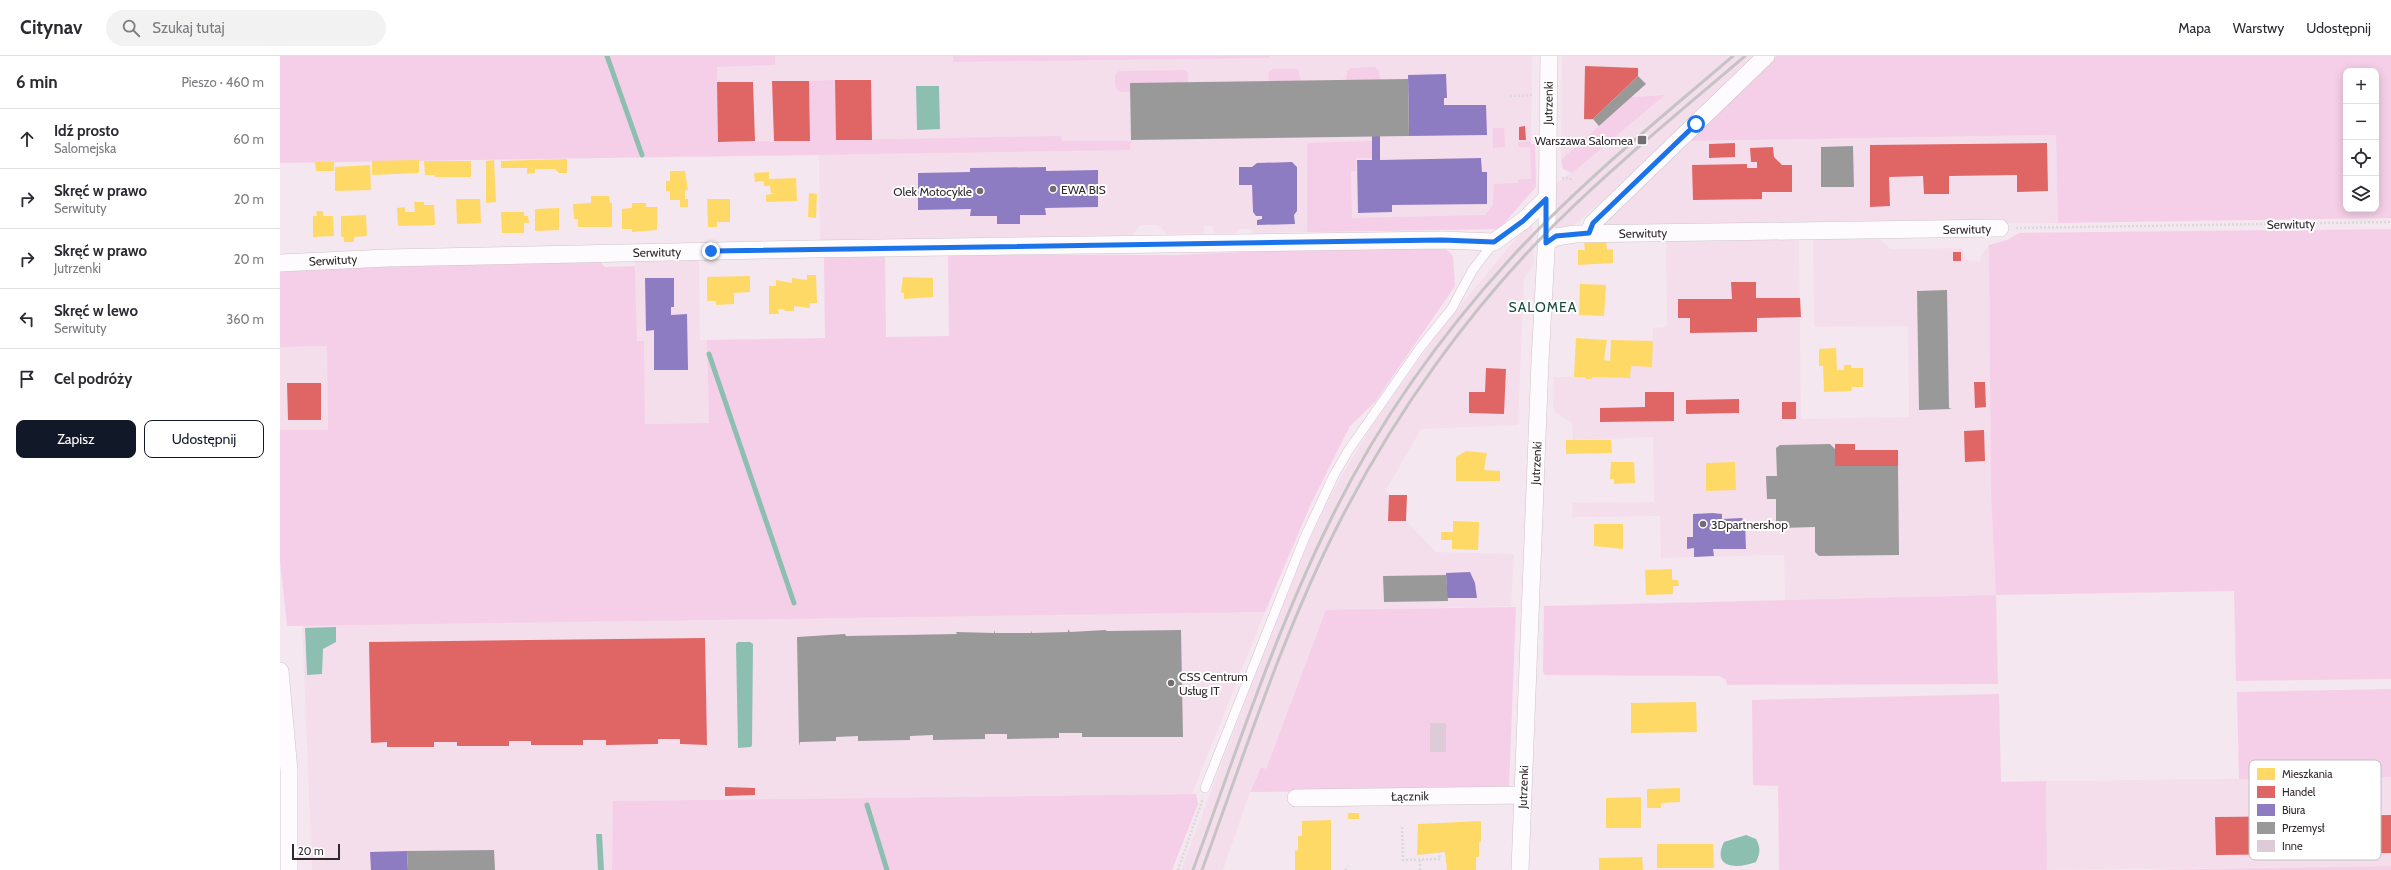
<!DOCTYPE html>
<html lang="pl">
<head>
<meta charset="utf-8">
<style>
  :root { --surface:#fff; --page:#f2f2f3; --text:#2b2b33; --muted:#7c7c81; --line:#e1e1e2; --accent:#111827 }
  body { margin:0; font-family:Cabin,sans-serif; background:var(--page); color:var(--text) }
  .controls { position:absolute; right:12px; top:12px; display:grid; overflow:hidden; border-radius:8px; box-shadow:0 2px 10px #0003 }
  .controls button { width:36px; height:36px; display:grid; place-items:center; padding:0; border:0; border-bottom:1px solid var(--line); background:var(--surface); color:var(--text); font:20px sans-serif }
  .scale { position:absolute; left:12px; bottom:10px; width:48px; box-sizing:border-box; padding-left:4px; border:2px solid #31282e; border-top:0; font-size:11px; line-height:14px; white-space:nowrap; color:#31282e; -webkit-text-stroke:3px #fff; paint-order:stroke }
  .stop { position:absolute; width:12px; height:12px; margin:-9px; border:3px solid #1a73e8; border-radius:50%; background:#fff }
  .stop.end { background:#1a73e8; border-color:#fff; box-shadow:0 1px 4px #0008 }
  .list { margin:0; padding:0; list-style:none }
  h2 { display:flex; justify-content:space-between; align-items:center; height:52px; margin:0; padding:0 16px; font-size:17px }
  h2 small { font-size:13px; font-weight:400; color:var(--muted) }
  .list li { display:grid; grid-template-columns:26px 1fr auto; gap:12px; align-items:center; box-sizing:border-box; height:60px; padding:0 16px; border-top:1px solid var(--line) }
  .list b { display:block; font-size:15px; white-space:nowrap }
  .list p { margin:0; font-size:13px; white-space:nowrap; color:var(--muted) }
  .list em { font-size:13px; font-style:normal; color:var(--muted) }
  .actions { display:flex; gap:8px; padding:12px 16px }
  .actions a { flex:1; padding:9px 0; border:1px solid var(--accent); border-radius:8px; text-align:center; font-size:14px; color:var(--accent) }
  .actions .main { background:var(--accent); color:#fff }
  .icon { flex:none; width:22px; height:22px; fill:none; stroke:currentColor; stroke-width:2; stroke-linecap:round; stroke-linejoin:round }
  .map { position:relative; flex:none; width:2111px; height:814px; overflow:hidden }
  header { display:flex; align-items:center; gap:24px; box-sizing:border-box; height:56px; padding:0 20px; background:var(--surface); border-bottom:1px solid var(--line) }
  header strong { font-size:19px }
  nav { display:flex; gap:22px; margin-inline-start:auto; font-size:14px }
  .search { width:280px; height:36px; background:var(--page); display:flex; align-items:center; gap:10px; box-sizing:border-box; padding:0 14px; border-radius:22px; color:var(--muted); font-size:15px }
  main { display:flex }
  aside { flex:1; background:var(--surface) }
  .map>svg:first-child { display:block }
  .built { fill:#f5deec }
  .green { fill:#f5cfe7; fill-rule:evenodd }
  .water { fill:#8cbfaf }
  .homes { fill:#ffd966 }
  .shops { fill:#e06666 }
  .offices { fill:#8e7cc3 }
  .industry { fill:#999 }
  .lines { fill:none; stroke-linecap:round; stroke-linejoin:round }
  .stream { stroke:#8cbfaf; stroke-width:5 }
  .building { fill:#ddccd7 }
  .lane-casing { stroke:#cfc5cb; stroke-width:10 }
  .street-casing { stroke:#cfc5cb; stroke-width:18 }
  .path { stroke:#dcd9db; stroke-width:2.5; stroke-dasharray:2 2; stroke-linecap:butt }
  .lane { stroke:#fdfbfd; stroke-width:9 }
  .street { stroke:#fdfbfd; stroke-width:17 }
  .rail { stroke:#c6c3c5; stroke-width:3 }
  .route { stroke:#1a73e8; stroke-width:5 }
  .poi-dot { fill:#756b72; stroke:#fff; stroke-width:1.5 }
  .labels { text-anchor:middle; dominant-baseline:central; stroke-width:4; stroke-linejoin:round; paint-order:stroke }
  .street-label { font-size:12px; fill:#31282e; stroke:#fff }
  .poi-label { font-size:12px; fill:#31282e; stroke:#fff; text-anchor:start }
  .quarter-label { font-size:14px; letter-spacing:1px; fill:#194c3d; stroke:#fff }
  .key { fill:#fff; stroke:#c1bec0; stroke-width:1 }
  .key-label { font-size:11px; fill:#31282e }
</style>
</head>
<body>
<header>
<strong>Citynav</strong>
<div class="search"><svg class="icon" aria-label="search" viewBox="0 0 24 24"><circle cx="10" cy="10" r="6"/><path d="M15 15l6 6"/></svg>Szukaj tutaj</div>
<nav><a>Mapa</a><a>Warstwy</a><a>Udostępnij</a></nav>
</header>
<main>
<aside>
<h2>6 min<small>Pieszo · 460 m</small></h2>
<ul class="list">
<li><svg class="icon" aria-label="ahead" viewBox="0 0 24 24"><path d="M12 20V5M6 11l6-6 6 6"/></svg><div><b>Idź prosto</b><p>Salomejska</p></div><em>60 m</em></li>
<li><svg class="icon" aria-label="right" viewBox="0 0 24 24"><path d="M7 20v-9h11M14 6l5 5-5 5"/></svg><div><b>Skręć w prawo</b><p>Serwituty</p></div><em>20 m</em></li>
<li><svg class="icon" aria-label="right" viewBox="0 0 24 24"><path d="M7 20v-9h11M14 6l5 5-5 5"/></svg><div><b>Skręć w prawo</b><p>Jutrzenki</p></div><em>20 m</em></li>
<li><svg class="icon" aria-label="left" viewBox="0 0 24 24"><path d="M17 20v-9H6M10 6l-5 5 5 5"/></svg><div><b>Skręć w lewo</b><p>Serwituty</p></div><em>360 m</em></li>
<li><svg class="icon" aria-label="arrive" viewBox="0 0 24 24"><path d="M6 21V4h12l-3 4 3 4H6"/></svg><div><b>Cel podróży</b></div></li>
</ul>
<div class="actions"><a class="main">Zapisz</a><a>Udostępnij</a></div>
</aside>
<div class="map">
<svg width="2111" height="814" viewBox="0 0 2111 814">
  <rect width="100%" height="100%" fill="#f4e7ef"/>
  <path class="built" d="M495,0H673V6L972,2L973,0H1252L1251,85V88H1255L1256,131L1219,173L974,177L971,173H960L956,177H934L933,170H924V177L887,178L878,169H861L852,179L540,185L539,99L415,101L437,11L495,9Z
    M1282,0H1478L1406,70L1290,173L1281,176L1275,172L1274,130L1384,39L1351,41L1281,104Z
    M1776,79L1778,167L1510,170L1508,166L1494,167L1492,171L1323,173V166L1411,85Z
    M1252,167L1254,208L1244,224L1238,369L1141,373L1105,436H1110L1109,465H1126L1156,496L1234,498L1231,550L1046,555L986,713L980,712L970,736L943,814H901L1001,552L1028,487L1056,429L1095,365L1159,276L1227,193Z
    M1595,179L1611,193L1682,192L1686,204L1700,205L1701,199L1709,189L1711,438L1716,539L1505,545L1504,499L1381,502L1380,460L1292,461L1293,447L1374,446L1373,381L1293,384L1292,367L1276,357L1273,351L1274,321H1306V323H1312V321L1350,322L1351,310H1371L1373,272L1384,271L1387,268L1386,182L1519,180L1521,363L1629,361L1628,270L1534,271L1533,180Z
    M355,202L419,203L420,284H427L429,367L365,368L364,285H357Z
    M47,290L48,374H0V291Z
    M985,556L912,738L333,745L332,814H32L22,568Z
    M2111,721V810L1767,814L1766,725Z"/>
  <path class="green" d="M0,0H495V9L437,11L439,86L530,85L529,25L555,24L556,84L781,80L782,85H851L850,94L0,107Z
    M673,0H989V2L673,6Z
    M1497,0H2111V162L1778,167L1776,79L1411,85C1433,52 1466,25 1497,0ZM2066,15H2096V153H2066Z
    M1095,11L1099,14L1100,24H1066L1067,15L1070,12Z
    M993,13H1018L1021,25H989L988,17Z
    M904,14L908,17V27L850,28V36H839L835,30V19L839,15Z
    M1385,39L1292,117L1283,113L1281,104L1351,41Z
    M1213,72H1224L1225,91L1213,92Z
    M1092,85V102H1076V115L1071,116L1072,162L1205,159L1213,149L1214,128L1238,127L1239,123H1251L1250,91H1238V86L1251,85V88H1255L1256,131L1219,173L1027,176V87Z
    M2111,173V623L1956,625L1954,535L1716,539L1718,628L1447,629L1446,624L1439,620L1265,619L1263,616L1264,550L1716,539L1711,438L1709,189L1727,184L1739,177Z
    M1082,190L1165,192L1173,200L1175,230L1095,346L1070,370L1030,450L985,556L7,570L0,505V374H48L47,290L0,291V215L8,212L320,206L325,211L355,210L357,285H364L365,368L429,367L427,284L545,282L544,201L605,200L606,281L669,280L668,199H897Z
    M1236,551L1229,731L1105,735L970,736L981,711L986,713L1046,554Z
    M2111,633V721L1959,723L1957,636Z
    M1719,638L1721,726L1766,725L1767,814H1499L1498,730L1473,729L1472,644Z
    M916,738L918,748L892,814H332L333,745Z
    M2111,810V814H1863Z"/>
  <path class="water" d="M636,30H659L660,73L637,74Z
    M56,571V586L43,593L42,618L27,619L25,572Z
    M458,586H470L473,588L472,689L471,691L458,692L456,588Z
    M316,778H322L324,814H318Z
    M1466,779L1476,783C1481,792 1480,797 1476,806C1458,813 1431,813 1444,786Z"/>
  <path class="homes" d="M287,103V117H279L275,113H255V117L247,118V112H221V105Z
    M139,104V117L92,119V105Z
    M214,104L216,146L206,147V105Z
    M144,105H191V121H155V119H145Z
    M35,106H54V115H36Z
    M90,109L91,134L55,135V111Z
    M390,115H405L408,134H405V143H408V151H400V144H390V135H386V125H390Z
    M489,116V123L516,122L517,145L486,146V139L496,137H491L490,130H484V125L475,126L474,117Z
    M529,137L537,138L536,162L528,161Z
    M311,140H329L330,147H332V171H298V163H294L293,148L311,147Z
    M176,143H200L201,167L177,168Z
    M427,143H450V166H437V171H428Z
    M134,146H144V149H154L155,169L118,170L117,152L125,151V156H135Z
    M352,147H366V151H377V174L352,176V173H342V153L352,152Z
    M279,152V174L255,175V153Z
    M36,155H43V160H53L54,180L33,181V160H37Z
    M221,156H244V160H248L249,167H244V177H222Z
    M86,159L87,180L74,181V186H64V181H61V160Z
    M1326,185L1327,194L1333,193V207L1298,209V194H1305L1304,186Z
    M527,219H536L537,247H530V252L514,250V255H505L504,253H498L499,258H489V230H496V224L512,227V222L527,224Z
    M470,220V236L454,237V248L436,249V245H427V221Z
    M623,221L653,222V241L624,243V237H621Z
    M1300,228L1326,229L1324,260L1299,259Z
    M1296,282L1327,284L1324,304L1330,305L1331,284L1373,285L1372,311L1351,310L1350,322L1312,321V323H1306V321H1294Z
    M1556,292L1557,314H1564V309H1571V312H1583V331H1571L1572,335L1544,336L1543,310H1539V293Z
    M1286,384H1331L1332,397L1286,398Z
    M1186,395L1207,397L1204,414L1220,415V425H1176V401Z
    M1331,406H1354L1355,427L1334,428V423H1330Z
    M1455,406L1456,434L1426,435V407Z
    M1173,465L1199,466L1198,494L1172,493V484H1161V476H1173Z
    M1314,468H1343V493L1314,490Z
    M1392,513V524H1398L1399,530H1393V538L1366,539L1365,514Z
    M1416,646L1417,676L1351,677V647Z
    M1400,732V746L1381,747V752H1367V733Z
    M1361,741V772H1326V742Z
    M1068,757H1079V763H1068Z
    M1051,764V814H1015V795L1018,794V780H1022V765Z
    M1201,765V786H1199V801H1196V814H1167L1165,796L1137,799L1138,768Z
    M1377,788H1433L1434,812H1377Z
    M1362,801L1363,814H1319V802Z"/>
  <path class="shops" d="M1305,10L1358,12V20L1313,63H1304Z
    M555,24H591L592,84H556Z
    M492,25H529L530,85H494Z
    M437,26H473L475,85L438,86Z
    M1245,70L1246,84H1239V71Z
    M1455,87V101L1429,102V88Z
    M1767,87L1768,135L1737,136V119L1669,120V138H1644L1643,120L1609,121L1610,150L1590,151V89Z
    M1493,91L1494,101L1502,109H1512V136H1482V143L1413,144L1412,109L1467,108V112H1477V106H1471L1470,92Z
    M1673,196H1681V205H1673Z
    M1451,226H1476V242H1520L1521,261L1477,262V276L1410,277V262H1398V243H1452Z
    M1206,312L1226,313L1224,358L1189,357V336H1205Z
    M1694,326H1705L1706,351L1695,352Z
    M7,327H41V364H8Z
    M1365,336H1394V365L1320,366V352L1365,351Z
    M1459,343V357L1406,358V344Z
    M1502,346H1516V363H1502Z
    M1704,374L1705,405L1685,406L1684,375Z
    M1555,388H1575V394H1618V410H1555Z
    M1109,439H1127L1126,465H1108Z
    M425,582L427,689L400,688V683H378V688L326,689V684H303V689H251V685H229V690H177V686H154V691H107V686L91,687L89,586Z
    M445,731L475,732V739L445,740Z
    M2111,759V797L1936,799L1935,761Z"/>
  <path class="offices" d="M1166,18L1167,42H1164V49H1206L1207,79L1129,80L1128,19Z
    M1092,80H1100V104L1201,102L1202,116H1207V148L1112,149V156L1078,157L1077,104H1092Z
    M1012,106L1017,111V155L1014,159L1015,168L977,169V164L982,163V160H976L973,156L972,129H959V111H972L977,107Z
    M766,111V115L818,114V151L765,152L766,159H740V168H717V160H690L691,153L638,154V117L690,116V112Z
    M365,222H394V251H391V259L407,258L408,314H374V274L366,275Z
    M1433,457L1442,458V463L1462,462L1465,466L1466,493H1433L1434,500L1414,501V492L1407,493V481H1413V458Z
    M1190,516L1195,527L1197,542H1167L1166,517Z
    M127,795L128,814H91L90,796Z"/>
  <path class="industry" d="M1358,20L1366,28L1319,70L1313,63Z
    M1128,23L1129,80L851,84L850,27Z
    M1573,90L1574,131H1541V91Z
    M1667,234L1669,352L1672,353L1639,354L1637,235Z
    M1550,388L1555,393V410H1618L1619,499L1539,500L1535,496V471L1501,472L1496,468V443H1487L1486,420H1497L1496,392L1500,389Z
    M1166,519L1168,545L1104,546L1103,520Z
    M788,573L790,576L825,574L827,575L901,574L903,681H802V677H779V682L727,683V678H705V683L653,684V679L630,680V684L578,685V680L556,681V685L520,686L519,690L517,581L565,578L566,580L677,578L676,576L714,577L715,574V577H751L752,575V577L788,576Z
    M214,794L215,814H128L127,795Z"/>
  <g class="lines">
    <path class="stream" d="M327,0L362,99
      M429,298L514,547
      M587,749L607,814"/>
  </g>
  <path class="building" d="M1150,667H1166V696H1150Z"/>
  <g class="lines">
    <defs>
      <path id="lane" d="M925,732L1024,483L1054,419L1068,395L1140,292L1172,252L1192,215L1214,186"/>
      <path id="street" d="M1309,177L1313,167L1486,0
        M1266,187L1276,181L1295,178L1720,172
        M0,207L107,202L531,193L1162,184L1214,186L1243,165L1266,143
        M0,615L9,715V814
        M1016,742L1243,739
        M1240,814L1260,305L1267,177L1269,0"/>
    </defs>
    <use href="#lane" class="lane-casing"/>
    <use href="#street" class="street-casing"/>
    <path class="path" d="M1230,40L1254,39
      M1282,122H1289L1293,126
      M1736,172L2111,166
      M1122,771L1123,804L1160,803L1159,796
      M1140,804V814
      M898,814L923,742
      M1065,814L1068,810"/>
    <use href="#lane" class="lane"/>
    <use href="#street" class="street"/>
    <path class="rail" d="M913,814C956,696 995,577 1050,465C1096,370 1160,280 1231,202C1299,128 1377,65 1453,0
      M922,814C965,697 1003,576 1060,465C1116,356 1190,252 1277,166C1337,107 1402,54 1465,0"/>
  </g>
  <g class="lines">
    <path class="route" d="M431,195L1162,184L1214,186L1243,165L1266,143V187L1276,180L1309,177L1313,167L1416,68"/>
  </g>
  <g class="poi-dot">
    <rect x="1357" y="79" width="10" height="10" rx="2"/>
    <circle cx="773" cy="133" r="4"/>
    <circle cx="700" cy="135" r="4"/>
    <circle cx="1423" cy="468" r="4"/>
    <circle cx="891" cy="627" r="4"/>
  </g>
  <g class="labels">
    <g class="street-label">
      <text transform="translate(1268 47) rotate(-89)">Jutrzenki</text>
      <text transform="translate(2011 168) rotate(-1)">Serwituty</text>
      <text transform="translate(1687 173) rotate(-1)">Serwituty</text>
      <text transform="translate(1363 177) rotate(-1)">Serwituty</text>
      <text transform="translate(377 196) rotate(-1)">Serwituty</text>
      <text transform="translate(53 204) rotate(-3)">Serwituty</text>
      <text transform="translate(1256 407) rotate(-87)">Jutrzenki</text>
      <text transform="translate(1243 731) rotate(-88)">Jutrzenki</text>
      <text transform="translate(1130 740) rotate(-1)">Łącznik</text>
    </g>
    <g class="poi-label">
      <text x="1353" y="84" text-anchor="end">Warszawa Salomea</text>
      <text x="781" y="133">EWA BIS</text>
      <text x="692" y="135" text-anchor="end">Olek Motocykle</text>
      <text x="1431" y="468">3Dpartnershop</text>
      <text x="899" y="620">CSS Centrum<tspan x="899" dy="14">Usług IT</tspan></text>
    </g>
    <g class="quarter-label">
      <text x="1263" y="251">SALOMEA</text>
    </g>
  </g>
  <rect x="1969" y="704" width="132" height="100" rx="6" class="key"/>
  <rect x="1977" y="712" width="18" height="12" fill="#ffd966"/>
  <rect x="1977" y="730" width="18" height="12" fill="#e06666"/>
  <rect x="1977" y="748" width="18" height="12" fill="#8e7cc3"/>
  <rect x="1977" y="766" width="18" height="12" fill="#999"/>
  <rect x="1977" y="784" width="18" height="12" fill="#ddccd7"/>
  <g class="key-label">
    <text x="2002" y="722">Mieszkania</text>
    <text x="2002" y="740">Handel</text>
    <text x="2002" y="758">Biura</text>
    <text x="2002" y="776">Przemysł</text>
    <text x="2002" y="794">Inne</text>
  </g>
</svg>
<div class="controls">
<button>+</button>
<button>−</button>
<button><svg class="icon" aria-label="locate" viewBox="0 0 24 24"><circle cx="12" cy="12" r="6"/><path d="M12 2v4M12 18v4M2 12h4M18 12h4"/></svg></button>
<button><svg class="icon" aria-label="layers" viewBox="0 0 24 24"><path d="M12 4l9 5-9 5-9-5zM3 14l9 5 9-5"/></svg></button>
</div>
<div class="scale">20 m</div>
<div class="stop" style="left:1416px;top:68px"></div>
<div class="stop end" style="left:431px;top:195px"></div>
</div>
</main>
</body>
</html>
